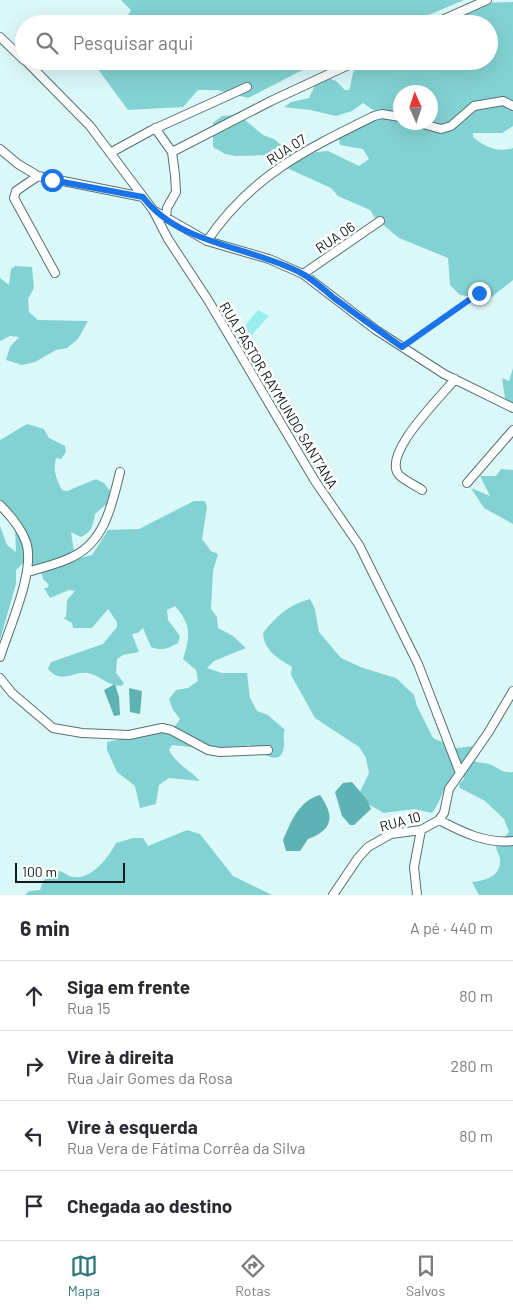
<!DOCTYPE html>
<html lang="pt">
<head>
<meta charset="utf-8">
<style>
  :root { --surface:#fff; --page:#f7f7f7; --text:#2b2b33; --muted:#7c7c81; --line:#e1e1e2; --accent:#2e7779 }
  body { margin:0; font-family:Barlow,sans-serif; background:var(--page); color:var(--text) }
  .compass { position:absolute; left:393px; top:85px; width:45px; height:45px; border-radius:50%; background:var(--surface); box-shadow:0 5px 20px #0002; rotate:357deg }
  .scale { position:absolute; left:15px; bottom:12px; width:110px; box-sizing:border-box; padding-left:5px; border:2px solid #0f1a1a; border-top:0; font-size:14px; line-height:18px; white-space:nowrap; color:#0f1a1a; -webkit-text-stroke:4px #fff; paint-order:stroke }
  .stop { position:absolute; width:15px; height:15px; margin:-11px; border:4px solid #1a73e8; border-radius:50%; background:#fff }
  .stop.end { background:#1a73e8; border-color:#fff; box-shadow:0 1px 5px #0008 }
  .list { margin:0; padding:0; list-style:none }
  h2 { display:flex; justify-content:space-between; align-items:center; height:65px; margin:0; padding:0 20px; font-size:21px }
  h2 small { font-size:16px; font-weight:400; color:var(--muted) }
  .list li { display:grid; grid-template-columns:32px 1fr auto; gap:15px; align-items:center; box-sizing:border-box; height:70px; padding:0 20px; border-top:1px solid var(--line) }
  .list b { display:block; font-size:19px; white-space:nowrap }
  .list p { margin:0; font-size:16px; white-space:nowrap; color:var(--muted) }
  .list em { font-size:16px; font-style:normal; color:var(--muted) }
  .icon { flex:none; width:28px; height:28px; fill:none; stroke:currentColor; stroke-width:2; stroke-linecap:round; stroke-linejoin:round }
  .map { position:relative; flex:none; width:513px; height:895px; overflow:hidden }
  .search { position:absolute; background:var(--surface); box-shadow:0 5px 20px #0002; left:15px; right:15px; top:15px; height:55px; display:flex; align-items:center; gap:12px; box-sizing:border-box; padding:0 18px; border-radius:28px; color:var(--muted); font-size:19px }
  .sheet { height:345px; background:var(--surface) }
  nav { display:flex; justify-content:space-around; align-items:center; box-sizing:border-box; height:70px; border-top:1px solid var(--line); background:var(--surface); font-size:14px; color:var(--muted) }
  nav a { display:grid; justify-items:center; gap:2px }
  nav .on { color:var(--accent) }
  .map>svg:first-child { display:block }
  .green { fill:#83d2d3; fill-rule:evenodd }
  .water { fill:#5fb2b3 }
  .building { fill:#9aeded }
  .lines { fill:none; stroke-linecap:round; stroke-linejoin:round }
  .minor-casing { stroke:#567071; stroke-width:10 }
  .path { stroke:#859b9b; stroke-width:1; stroke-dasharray:4 4; stroke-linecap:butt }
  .minor { stroke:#fff; stroke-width:8 }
  .route { stroke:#1a73e8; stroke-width:6 }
  .labels { text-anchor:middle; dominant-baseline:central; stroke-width:5; stroke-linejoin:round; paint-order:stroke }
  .street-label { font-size:14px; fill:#0f1a1a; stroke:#fff }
</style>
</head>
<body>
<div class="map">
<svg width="513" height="895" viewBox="0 0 513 895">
  <rect width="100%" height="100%" fill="#dbf8f8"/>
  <path class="green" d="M121,0H464L407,24H123L131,10Z
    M513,2V126L502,133H473V137C485,147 497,153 513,148V280L489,299L460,295L450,285L448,258L399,238L375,218L370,210L338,196L331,188L289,169L271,155L236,156L225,154L213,147V123L222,116L233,115L244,119L263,135L274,139L292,154L305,157L316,152L328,151L359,166L369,159L363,149L340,145L338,133L376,112L363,103L352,111L336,116L310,110L284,107L291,102L309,98L315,85L326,77L336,81L345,90H349C353,79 351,70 360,61H489V24H435L479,3ZM400,92H430V122H400Z
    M101,61H320L248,98L217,90H198L183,107L128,110L97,68Z
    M15,266L32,267L34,288L28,299L29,312L38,320L88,321L78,339L67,348L56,350L35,362L22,365L6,360L10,347L19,337L10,336L0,341V278L9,285L11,269Z
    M513,368V406L505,398L502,378L509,381Z
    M27,424L44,429L49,438L65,446L66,452L61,459L56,458C53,470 56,479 62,490L67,491L96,479L104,483L113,495L110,501L95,514C93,525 92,532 81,537L71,532L75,559L92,555L108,530L139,529L194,501H205L207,507L202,539L211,551L218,554L213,571L211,609L217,617L218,628L233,636L246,648L214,661L207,668L222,673H247L250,698L257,711L268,715L285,730C282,736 285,741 284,747C280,770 260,750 249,745L227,751L172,745L169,750C177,765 189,769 200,781L169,778L159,785L156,804L140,808L135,786L117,772L107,750V742L173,729L180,719L173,710L169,699L176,690L188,688L198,681L196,670L183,659C190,636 192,625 175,606L167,610L168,620L180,636L178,643C168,649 161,651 151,647L143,628L138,633L132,634L139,652L123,655L117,659L116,673L124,683L121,686C108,686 101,676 88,673C72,671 62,685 48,669L51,662L103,644L117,627V622L108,609L92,628H73L72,623L63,618L66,617L67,600L75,591L69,590L50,598L44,588H47L49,585L43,579C42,569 33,565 25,561L16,570V584L0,640V526L7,545L16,552L15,527L0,503V440Z
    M501,469L513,470V524L484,508L471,488L490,496L480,476H496Z
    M310,599L315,609L319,632L341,658L363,668L396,678L414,695L417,706L433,738L456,748L475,746L473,760C479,764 483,762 489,764C498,767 503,774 513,772V895H479L472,882C483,881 500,877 500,862C501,857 496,851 496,846L509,832L504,819L485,801L460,788L459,784L464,779L462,772H456C444,783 442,800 432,813L414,809L384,813L357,798L369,773L366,758L359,747L315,718L291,675L292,667C278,658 264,651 263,633C276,616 290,604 310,599Z
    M187,830L200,834L233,876L272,895H25L29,891L40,890C44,877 48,874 60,871C65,873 69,877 75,877C92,879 109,857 116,843L133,838H143L148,846Z"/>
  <path class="water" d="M115,684L119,697L120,715L114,716L104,690Z
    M129,688L142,691L140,714L130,712Z
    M352,782L367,800L371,809L354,825H350L342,816L335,792L343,783Z
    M320,795C335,816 333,830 308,839L300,851H286L283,840C291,822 298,801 320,795Z"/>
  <path class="building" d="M258,310L269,316L250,337L242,329Z"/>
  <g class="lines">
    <defs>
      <path id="minor" d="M433,24L487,0
        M0,37L24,60
        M26,61L90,126L153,210L168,239L208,300L315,481L359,545L418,664L460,773
        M416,122L441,129L451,126L474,106L503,101L513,106
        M155,128L172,152L175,175L176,192L167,208L166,217
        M0,149L18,164L38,176L143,197
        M172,152L271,101L357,61
        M110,153L152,130L247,87
        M38,176L16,191L14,198L55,273
        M153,210L207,241L269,259L303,274L376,330L444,374L513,408
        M207,241C251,176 305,150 374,116L382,114L400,117
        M303,274L380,221
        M467,483L513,430
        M422,490C415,485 405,481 399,475C381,454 442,396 455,379
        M0,505C11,516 21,528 26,542C36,570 9,628 0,657
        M28,572C43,567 59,564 72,557C105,542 112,504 120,472
        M0,678L12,693L53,728L82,733L129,735L162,728L171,730L208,750L220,752L268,750
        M439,820C462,832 486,844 513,841
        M333,895L358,858L368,847L391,834L421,830L439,820L444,813L449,789L488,733L513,691
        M417,895L414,867L421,830"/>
    </defs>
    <use href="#minor" class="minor-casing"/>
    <path class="path" d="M410,341L479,293"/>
    <use href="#minor" class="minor"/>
  </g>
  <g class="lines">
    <path class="route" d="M52,180L143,197C179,245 250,246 301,273C313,279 324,290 334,298C357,315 379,331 402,347L479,293"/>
  </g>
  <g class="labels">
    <g class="street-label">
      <text transform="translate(286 149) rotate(-33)">RUA 07</text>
      <text transform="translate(335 237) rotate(-34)">RUA 06</text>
      <text transform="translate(279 395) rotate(59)">RUA PASTOR RAYMUNDO SANT’ANA</text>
      <text transform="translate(400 821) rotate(-15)">RUA 10</text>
    </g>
  </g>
</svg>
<svg class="compass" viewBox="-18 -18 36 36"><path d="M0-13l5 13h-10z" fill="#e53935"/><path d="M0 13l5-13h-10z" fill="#7c7c81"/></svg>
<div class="scale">100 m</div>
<div class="stop" style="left:52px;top:180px"></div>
<div class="stop end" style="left:479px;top:293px"></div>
<div class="search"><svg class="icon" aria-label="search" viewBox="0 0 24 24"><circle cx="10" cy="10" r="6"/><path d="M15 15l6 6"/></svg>Pesquisar aqui</div>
</div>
<section class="sheet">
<h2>6 min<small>A pé · 440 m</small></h2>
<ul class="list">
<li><svg class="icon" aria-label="ahead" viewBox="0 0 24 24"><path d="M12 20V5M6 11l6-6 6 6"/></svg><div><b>Siga em frente</b><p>Rua 15</p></div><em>80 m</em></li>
<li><svg class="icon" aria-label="right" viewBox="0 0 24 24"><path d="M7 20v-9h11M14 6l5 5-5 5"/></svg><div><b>Vire à direita</b><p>Rua Jair Gomes da Rosa</p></div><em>280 m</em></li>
<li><svg class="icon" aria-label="left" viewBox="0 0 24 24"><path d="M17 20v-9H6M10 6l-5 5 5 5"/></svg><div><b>Vire à esquerda</b><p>Rua Vera de Fátima Corrêa da Silva</p></div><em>80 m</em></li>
<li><svg class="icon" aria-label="arrive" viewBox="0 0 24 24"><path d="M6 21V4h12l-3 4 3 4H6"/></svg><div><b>Chegada ao destino</b></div></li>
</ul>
</section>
<nav>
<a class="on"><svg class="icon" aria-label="map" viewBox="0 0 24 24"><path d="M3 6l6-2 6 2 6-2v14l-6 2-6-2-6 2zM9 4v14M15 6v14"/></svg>Mapa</a>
<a><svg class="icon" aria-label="directions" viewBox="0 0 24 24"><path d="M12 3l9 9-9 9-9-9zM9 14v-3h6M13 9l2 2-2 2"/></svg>Rotas</a>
<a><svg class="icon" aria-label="saved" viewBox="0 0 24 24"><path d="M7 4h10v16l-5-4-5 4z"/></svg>Salvos</a>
</nav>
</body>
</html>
